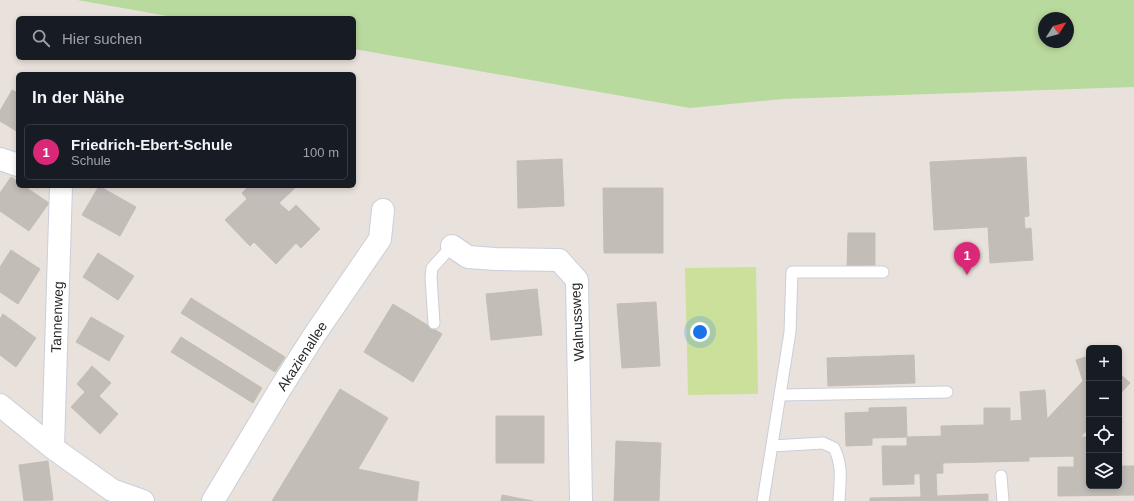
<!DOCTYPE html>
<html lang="de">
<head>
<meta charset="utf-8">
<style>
  :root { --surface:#171b24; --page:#20242c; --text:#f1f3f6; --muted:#9ea1a6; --line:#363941; --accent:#db2777 }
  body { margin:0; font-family:Helvetica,sans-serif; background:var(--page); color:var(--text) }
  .controls { position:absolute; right:12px; bottom:12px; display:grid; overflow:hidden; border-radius:6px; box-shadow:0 2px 6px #0003 }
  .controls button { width:36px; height:36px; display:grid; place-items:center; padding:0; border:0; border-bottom:1px solid var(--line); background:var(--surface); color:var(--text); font:20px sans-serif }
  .compass { position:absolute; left:1038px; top:12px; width:36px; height:36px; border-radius:50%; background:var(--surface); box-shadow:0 2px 6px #0003; rotate:53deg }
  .you { position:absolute; left:700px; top:332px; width:14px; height:14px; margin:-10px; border:3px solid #fff; border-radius:50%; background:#1a73e8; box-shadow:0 0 0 6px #1a73e833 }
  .badge { display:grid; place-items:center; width:26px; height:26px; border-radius:50%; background:var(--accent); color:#fff; font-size:13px; font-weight:700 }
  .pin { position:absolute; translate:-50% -33px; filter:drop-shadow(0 1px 2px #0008) }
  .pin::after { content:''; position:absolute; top:21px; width:14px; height:12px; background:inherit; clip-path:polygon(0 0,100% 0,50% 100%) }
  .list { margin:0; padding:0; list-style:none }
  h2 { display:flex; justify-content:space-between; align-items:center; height:52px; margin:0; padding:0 16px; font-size:17px }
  h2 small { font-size:13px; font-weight:400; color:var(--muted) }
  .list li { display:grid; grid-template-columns:26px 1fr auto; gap:12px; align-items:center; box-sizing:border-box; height:56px; margin:0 8px 8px; padding:0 8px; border:1px solid var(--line); border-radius:6px }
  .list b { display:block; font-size:15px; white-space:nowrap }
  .list p { margin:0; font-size:13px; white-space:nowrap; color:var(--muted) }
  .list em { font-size:13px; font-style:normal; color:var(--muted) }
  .icon { flex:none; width:22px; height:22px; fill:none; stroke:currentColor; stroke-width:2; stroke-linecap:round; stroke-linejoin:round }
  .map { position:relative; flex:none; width:1134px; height:501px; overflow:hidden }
  .search { position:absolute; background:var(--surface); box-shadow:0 2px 6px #0003; left:16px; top:16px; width:340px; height:44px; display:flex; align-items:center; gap:10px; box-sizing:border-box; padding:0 14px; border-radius:6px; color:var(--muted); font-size:15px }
  .panel { position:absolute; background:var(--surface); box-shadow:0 2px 6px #0003; left:16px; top:72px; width:340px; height:116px; border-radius:6px }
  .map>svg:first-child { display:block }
  .green { fill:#b9da9e; fill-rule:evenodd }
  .pitch { fill:#cae09b }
  .building { fill:#c2bdb7; stroke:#c4bdb6 }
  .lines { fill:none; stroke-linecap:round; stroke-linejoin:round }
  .service-casing { stroke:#caced9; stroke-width:13 }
  .minor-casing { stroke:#caced9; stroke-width:24 }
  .service { stroke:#fff; stroke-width:11 }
  .minor { stroke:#fff; stroke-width:22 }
  .labels { text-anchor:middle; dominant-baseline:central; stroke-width:3; stroke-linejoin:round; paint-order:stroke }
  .street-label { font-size:14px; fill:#282828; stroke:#fff }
</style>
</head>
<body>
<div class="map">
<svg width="1134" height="501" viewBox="0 0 1134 501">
  <rect width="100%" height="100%" fill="#e9e2dc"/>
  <path class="green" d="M77,0H1134V87L783,99L690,108L354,49V18H179ZM1044,18H1068V42H1044Z"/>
  <path class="pitch" d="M756,267L758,394L688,395L685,268Z"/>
  <path class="building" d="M12,90L18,93V132L0,121V111Z
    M1026,157L1029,216L1024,217L1025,229L1031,228L1033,260L990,263L988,227L934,230L930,162Z
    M562,159L564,206L518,208L517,161Z
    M11,177L18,182V186H24L49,203L29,231L0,211V193Z
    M99,186L136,207L120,236L82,215Z
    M249,186H297L279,203L289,212L296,205L320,229L301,248L296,243L276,264L254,242L250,246L225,220L247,199L242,193Z
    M603,188H663V253H604Z
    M848,233H875V265L847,266Z
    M11,250L40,269L18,304L0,292V267Z
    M98,253L134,276L118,300L83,277Z
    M537,289L542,335L491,340L486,294Z
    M191,298L285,357L275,372L181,313Z
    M656,302L660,366L622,368L617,304Z
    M393,304L442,334L413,382L364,352Z
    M3,314L36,338L16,367L0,355V319Z
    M91,317L124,336L109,361L76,342Z
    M181,337L262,388L253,403L171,352Z
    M914,355L915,383L828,386L827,358Z
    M1089,356V428L1074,444V456L1029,457V461L942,463L941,426L984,425V408H1010V421L1047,419L1083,381L1076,360Z
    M92,366L111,383L99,396L118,414L100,434L71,407L85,392L77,384Z
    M1119,373L1130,383L1119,395Z
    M340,389L388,418L358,469L419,482L417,501H272Z
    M1045,390L1047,419L1022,421L1020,392Z
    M906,407L907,437L872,438V445L846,446L845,413L869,412V408Z
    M496,416H544V463H496Z
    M942,436L943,473L914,474V484L883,485L882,446H907V437Z
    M1080,437H1088L1089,467H1074V444Z
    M616,441L661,443L659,501H614Z
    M48,461L53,500L24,501L19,465Z
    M1119,466H1134V495L1058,496V467H1089V486H1119Z
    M936,473L937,496L988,494V501H870V498L921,497L920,474Z
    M502,495L533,501H501Z"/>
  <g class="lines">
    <defs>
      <path id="service" d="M434,323L431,277L432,268L452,246
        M780,395L947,392
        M772,446L823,443L834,448C843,465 840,482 839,501
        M1001,476L1003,501
        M763,501L790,332L792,272H883"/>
      <path id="minor" d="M0,159L18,165
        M452,246L468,257L495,259L559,260L577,280L581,501
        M0,405L53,448L112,490L143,501
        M53,448L61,186
        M213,501L280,389L315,334L380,239L383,210"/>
    </defs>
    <use href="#service" class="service-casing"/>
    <use href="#minor" class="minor-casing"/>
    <use href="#service" class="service"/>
    <use href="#minor" class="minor"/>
  </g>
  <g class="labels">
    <g class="street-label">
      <text transform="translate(57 317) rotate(-88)">Tannenweg</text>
      <text transform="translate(577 322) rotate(-93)">Walnussweg</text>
      <text transform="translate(302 356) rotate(-57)">Akazienallee</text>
    </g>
  </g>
</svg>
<div class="controls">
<button>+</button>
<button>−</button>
<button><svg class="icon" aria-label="locate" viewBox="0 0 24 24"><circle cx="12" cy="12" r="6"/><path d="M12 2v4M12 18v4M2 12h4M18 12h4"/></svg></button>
<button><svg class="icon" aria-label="layers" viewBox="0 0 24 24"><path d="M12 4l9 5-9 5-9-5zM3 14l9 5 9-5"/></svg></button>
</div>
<svg class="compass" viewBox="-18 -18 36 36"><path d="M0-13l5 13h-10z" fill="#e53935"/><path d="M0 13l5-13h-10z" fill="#9ea1a6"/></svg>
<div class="you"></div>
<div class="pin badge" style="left:967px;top:275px">1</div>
<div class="search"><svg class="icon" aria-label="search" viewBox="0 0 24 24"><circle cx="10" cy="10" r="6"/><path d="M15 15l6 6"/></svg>Hier suchen</div>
<section class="panel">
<h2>In der Nähe<small></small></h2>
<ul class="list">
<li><span class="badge">1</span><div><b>Friedrich-Ebert-Schule</b><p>Schule</p></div><em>100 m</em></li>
</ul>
</section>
</div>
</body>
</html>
